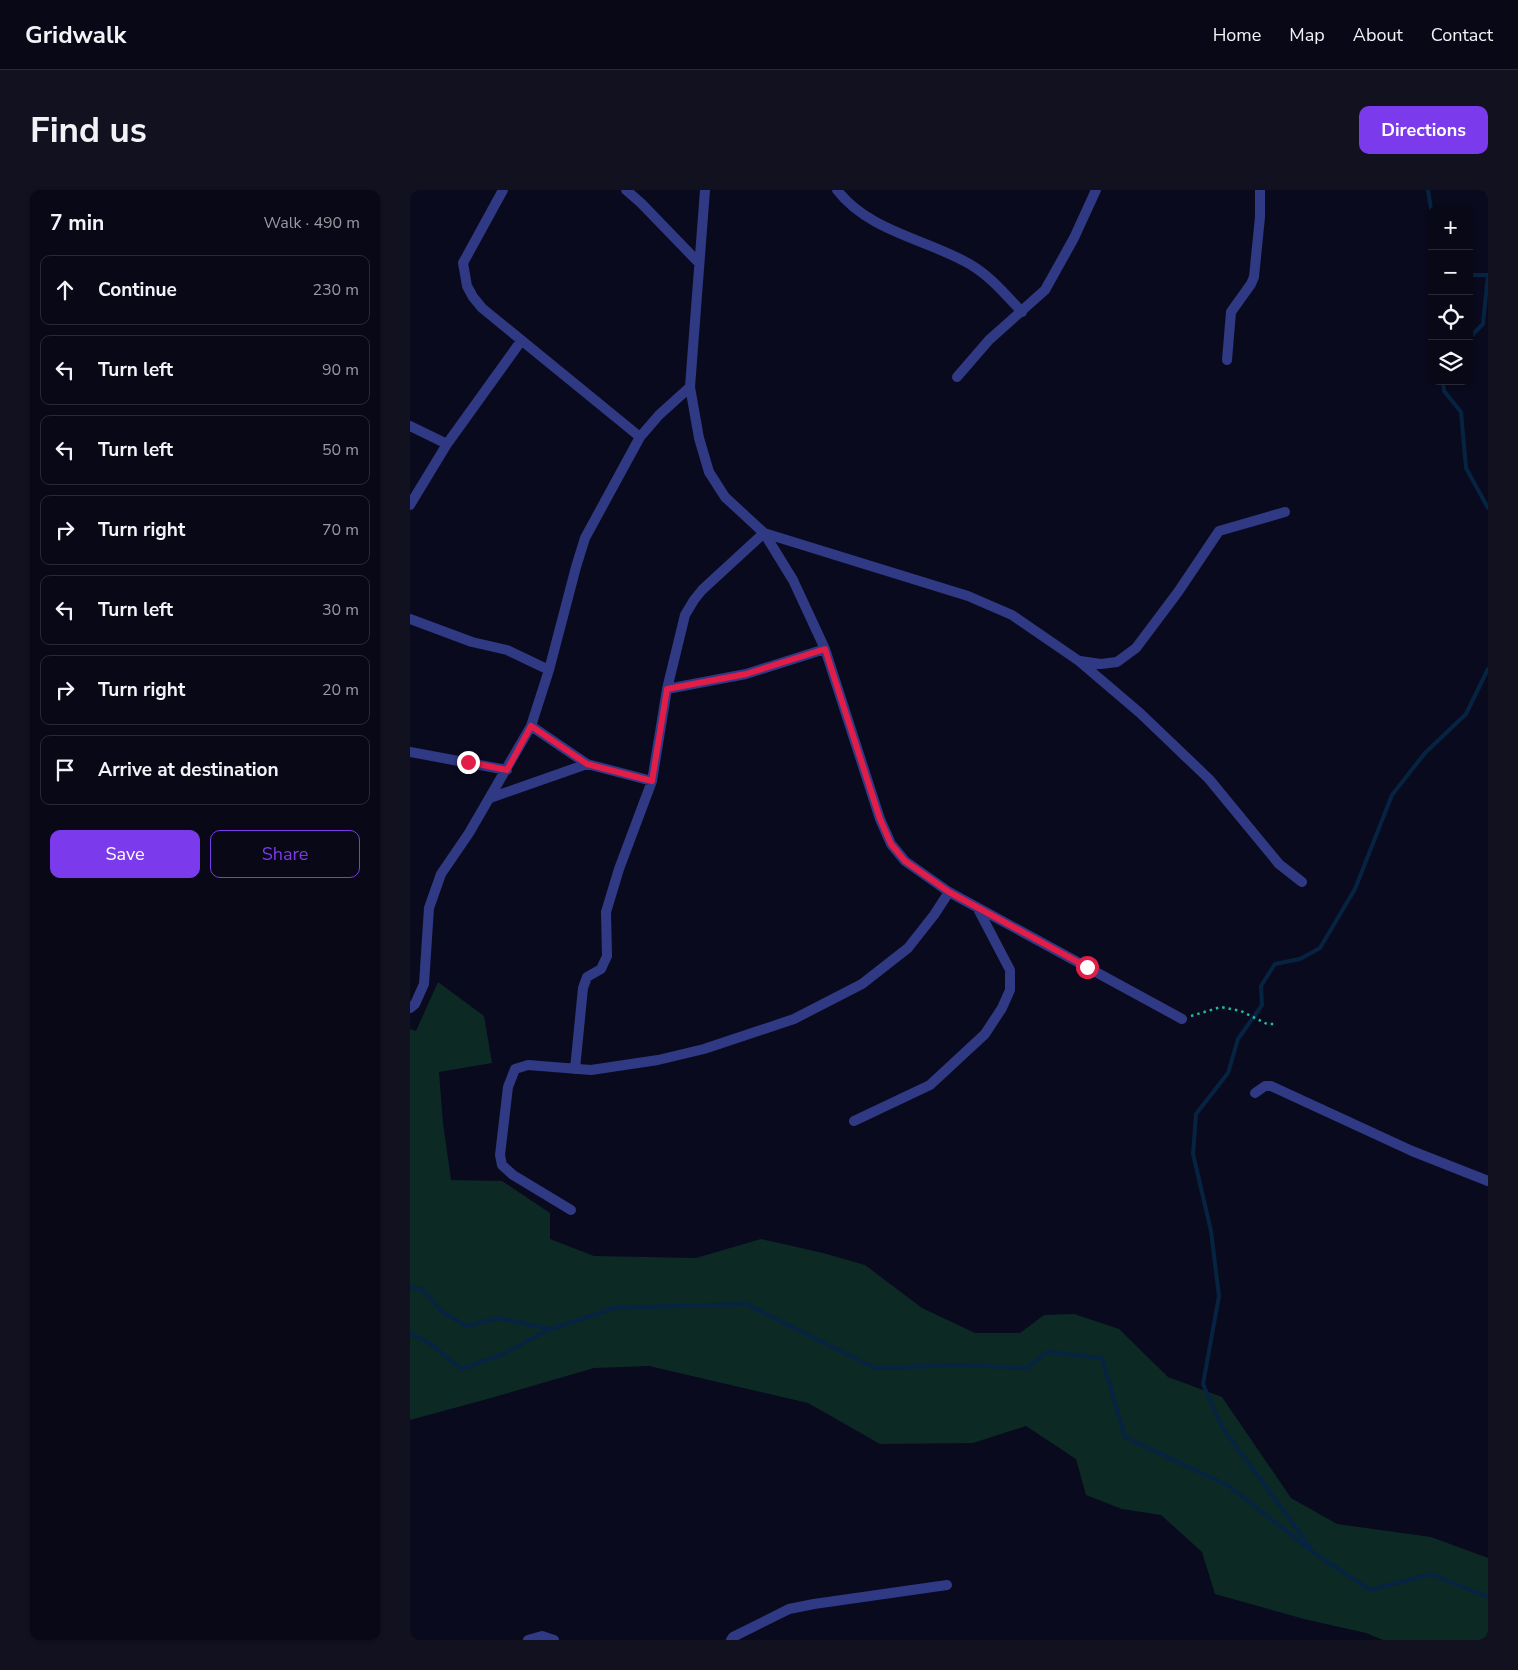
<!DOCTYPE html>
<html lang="en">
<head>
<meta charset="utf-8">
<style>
  :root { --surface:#080817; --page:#111120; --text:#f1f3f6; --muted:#989aa1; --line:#292936; --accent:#7c3aed }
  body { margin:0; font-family:"Nunito Sans",sans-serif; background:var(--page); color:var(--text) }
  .controls { position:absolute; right:15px; top:15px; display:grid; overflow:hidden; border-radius:10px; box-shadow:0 1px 4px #0004 }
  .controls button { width:45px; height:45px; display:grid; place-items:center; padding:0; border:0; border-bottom:1px solid var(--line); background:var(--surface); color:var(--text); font:25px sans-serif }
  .stop { position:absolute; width:15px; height:15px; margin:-11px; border:4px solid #e11d48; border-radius:50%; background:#fff }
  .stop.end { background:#e11d48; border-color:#fff; box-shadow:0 1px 5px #0008 }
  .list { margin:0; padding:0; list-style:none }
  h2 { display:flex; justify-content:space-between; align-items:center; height:65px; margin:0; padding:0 20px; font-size:21px }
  h2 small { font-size:16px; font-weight:400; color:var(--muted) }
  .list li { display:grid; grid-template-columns:32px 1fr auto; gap:15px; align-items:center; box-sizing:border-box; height:70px; margin:0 10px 10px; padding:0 10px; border:1px solid var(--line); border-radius:10px }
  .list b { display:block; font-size:19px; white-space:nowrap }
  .list em { font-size:16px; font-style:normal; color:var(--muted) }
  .actions { display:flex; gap:10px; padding:15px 20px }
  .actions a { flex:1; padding:11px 0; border:1px solid var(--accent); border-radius:10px; text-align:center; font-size:18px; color:var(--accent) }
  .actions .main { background:var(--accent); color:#fff }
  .icon { flex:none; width:28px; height:28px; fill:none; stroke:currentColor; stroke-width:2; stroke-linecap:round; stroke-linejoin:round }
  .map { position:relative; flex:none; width:1078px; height:1450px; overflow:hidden; border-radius:10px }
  header { display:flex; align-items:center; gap:30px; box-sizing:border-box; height:70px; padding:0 25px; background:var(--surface); border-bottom:1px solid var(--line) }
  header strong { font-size:24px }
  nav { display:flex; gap:28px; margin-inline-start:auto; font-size:18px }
  .intro { display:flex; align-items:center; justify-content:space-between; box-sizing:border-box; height:120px; padding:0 30px }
  h1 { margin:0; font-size:35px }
  .button { padding:12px 22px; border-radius:10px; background:var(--accent); color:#fff; font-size:18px; font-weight:700 }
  main { display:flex; gap:30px; padding:0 30px }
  aside { flex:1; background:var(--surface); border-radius:10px; box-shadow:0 1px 4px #0004 }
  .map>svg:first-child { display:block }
  .green { fill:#0c2924 }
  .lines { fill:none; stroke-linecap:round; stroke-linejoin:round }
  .stream { stroke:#062442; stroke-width:4 }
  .path { stroke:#21ba9a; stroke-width:2.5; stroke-dasharray:2.5 4; stroke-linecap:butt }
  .street { stroke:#303983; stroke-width:10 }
  .route { stroke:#e11d48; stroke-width:6 }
</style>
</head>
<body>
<header>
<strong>Gridwalk</strong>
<nav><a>Home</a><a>Map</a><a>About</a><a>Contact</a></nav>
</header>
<div class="intro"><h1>Find us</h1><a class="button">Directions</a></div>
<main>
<aside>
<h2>7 min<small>Walk · 490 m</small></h2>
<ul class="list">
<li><svg class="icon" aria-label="ahead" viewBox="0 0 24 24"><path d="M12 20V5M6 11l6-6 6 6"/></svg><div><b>Continue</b></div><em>230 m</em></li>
<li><svg class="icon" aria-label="left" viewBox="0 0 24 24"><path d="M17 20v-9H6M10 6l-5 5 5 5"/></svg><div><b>Turn left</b></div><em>90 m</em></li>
<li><svg class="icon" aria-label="left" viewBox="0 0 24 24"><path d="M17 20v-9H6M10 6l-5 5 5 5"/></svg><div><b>Turn left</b></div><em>50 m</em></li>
<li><svg class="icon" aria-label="right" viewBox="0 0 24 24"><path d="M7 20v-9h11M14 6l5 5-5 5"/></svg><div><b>Turn right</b></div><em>70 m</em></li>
<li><svg class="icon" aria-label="left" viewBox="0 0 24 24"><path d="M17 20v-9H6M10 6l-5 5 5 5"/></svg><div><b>Turn left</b></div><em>30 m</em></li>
<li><svg class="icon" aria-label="right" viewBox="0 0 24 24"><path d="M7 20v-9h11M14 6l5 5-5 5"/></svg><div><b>Turn right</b></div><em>20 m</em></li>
<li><svg class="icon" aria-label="arrive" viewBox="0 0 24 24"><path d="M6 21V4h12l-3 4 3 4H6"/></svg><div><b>Arrive at destination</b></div></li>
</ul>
<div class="actions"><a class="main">Save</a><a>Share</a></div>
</aside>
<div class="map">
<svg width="1078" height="1450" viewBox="0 0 1078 1450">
  <rect width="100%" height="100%" fill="#0a0a1f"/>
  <path class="green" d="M28,792L74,826L82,873L29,882L33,933L41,990L92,991L140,1023V1049L184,1066L286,1068L351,1049L413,1063L455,1075L512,1118L565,1143H610L634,1125L664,1124L709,1139L758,1187L812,1207L881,1308L927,1334L1021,1347L1078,1368V1450H973L956,1443L894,1429L805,1404L792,1362L751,1325L712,1319L676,1305L666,1269L616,1236L563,1253L470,1254L398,1213L239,1176L184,1178L81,1208L0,1230V839L6,841Z"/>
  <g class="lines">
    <path class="stream" d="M1018,0L1022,25
      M1059,85H1078L1073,134L1059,148
      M1033,191L1034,201L1051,222L1056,278L1078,318
      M0,1098L12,1099L31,1121L56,1136L89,1128L140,1139L205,1118L336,1114L465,1178L550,1175L617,1178L637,1162L692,1168L715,1247L819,1296L904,1363L960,1400L1021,1384L1078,1407
      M0,1143L21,1154L51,1179L91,1165L140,1139
      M900,1357L812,1237L793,1194L809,1106L801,1041L783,964L786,924L818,883L828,849L852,815L851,796L865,774L890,769L910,758L945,699L982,605L1015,563L1056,524L1078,479"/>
    <path class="path" d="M781,826L811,817L831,821L857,834H867"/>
    <path class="street" d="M93,0L53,73L57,96L63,107L72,118L230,247
      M216,0L231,13L289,73
      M295,0L280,197L289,248L299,282L315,307L354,343L383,390L415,459L470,629L481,654L495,671L539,702L772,829
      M427,0C458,40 511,48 554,71C578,83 594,103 612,122
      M817,170L821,122L841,94L844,87L850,27V0
      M547,187L579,150L635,100L664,48L686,0
      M0,236L37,254
      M0,315L37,254L111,151
      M0,429L62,452L97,460L139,480
      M670,471L691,474L707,472L726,458L768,402L809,341L875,322
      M257,499L336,484L415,459
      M121,536L177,574L242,591
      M0,562L97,580
      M80,608L177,574
      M0,818L5,814L14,794L19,718L31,684L59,643L121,536L139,480L166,377L175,348L230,247L249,225L280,197
      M165,879L173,798L177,787L191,779L197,766L196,722L209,679L242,591L257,499L275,425L284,410L292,400L354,343L558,406L602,425L669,471L730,523L799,589L869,674L892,692
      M845,903L855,896H861L1002,961L1078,991
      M444,931L520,895L575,844L592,818L600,800V780L567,717
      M161,1020L103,985L92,975L90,965L98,897L105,879L118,875L181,880L248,870L294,859L384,829L452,794L498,758L524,725L539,702
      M118,1450L132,1446L144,1450
      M321,1450L323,1447L379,1419L404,1414L537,1395"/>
  </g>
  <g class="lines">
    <path class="route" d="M58,572L97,580L121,536L177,574L242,591L257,499L336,484L415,459L470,629L481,654L495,671L539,702L677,777"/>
  </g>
</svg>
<div class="controls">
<button>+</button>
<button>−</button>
<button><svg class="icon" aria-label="locate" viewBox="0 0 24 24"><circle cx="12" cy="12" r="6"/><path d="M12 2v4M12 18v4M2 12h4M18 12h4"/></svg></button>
<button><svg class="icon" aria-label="layers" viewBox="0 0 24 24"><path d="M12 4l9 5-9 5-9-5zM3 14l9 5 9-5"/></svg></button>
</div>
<div class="stop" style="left:677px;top:777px"></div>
<div class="stop end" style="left:58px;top:572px"></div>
</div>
</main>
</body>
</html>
